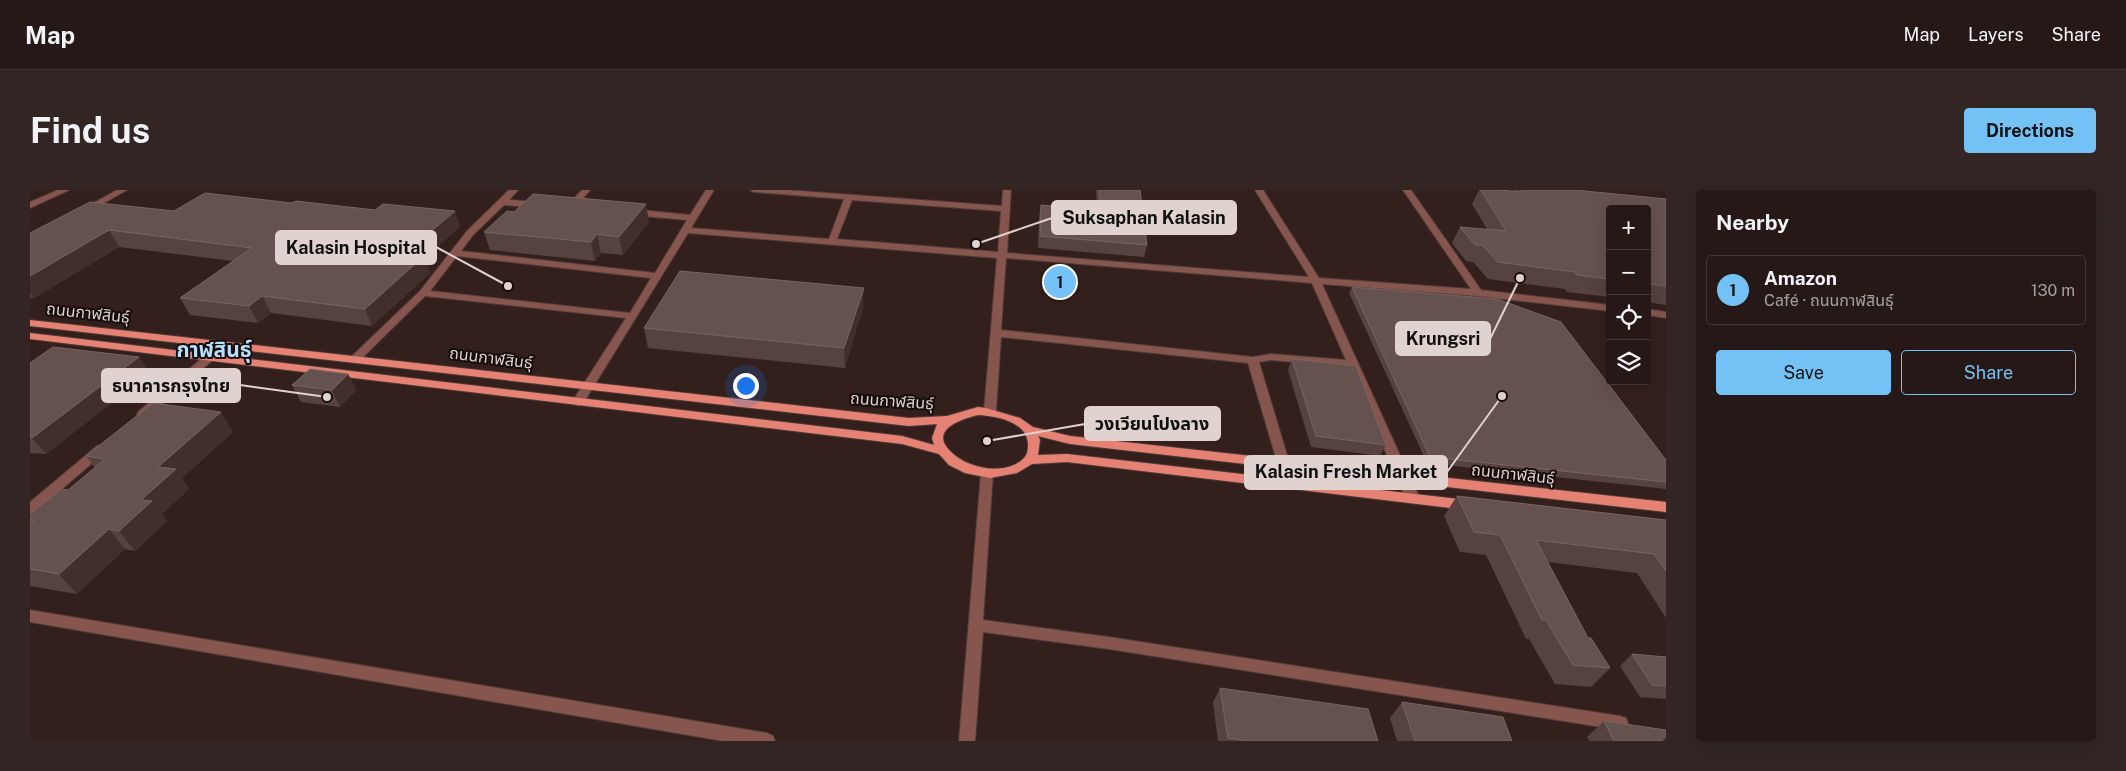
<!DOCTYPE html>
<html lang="en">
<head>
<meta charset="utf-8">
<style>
  :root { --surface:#261816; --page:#322523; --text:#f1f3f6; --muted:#a4a0a1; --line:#423735; --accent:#73c1f5 }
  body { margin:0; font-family:"Public Sans","Noto Sans Thai",sans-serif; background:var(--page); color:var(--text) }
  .controls { position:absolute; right:15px; top:15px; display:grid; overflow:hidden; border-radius:5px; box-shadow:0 5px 20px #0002 }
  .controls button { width:45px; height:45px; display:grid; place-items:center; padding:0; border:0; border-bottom:1px solid var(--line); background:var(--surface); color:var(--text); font:25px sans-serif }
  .you { position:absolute; left:715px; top:195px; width:18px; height:18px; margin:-12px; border:4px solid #fff; border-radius:50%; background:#1a73e8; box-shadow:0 0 0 8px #1a73e833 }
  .badge { display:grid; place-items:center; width:32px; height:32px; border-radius:50%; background:var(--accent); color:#111; font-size:16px; font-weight:700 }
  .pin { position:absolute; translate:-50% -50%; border:2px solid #fff; box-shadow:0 1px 5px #0006 }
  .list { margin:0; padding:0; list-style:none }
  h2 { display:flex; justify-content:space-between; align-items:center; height:65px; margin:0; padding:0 20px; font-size:21px }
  h2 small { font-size:16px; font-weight:400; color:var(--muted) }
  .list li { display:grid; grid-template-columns:32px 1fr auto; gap:15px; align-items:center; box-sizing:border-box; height:70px; margin:0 10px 10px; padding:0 10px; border:1px solid var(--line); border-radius:5px }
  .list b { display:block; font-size:19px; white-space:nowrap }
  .list p { margin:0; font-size:16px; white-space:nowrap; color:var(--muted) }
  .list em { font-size:16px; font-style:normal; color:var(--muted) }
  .actions { display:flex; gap:10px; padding:15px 20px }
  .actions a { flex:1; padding:11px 0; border:1px solid var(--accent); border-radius:5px; text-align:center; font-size:18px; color:var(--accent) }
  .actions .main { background:var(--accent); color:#111 }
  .icon { flex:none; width:28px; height:28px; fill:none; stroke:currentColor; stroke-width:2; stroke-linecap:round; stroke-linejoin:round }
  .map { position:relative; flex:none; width:1636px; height:551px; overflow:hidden; border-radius:5px }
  header { display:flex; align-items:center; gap:30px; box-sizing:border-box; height:70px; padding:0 25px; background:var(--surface); border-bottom:1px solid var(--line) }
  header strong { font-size:24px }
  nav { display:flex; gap:28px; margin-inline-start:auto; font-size:18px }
  .intro { display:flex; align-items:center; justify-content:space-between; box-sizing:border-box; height:120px; padding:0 30px }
  h1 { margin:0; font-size:35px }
  .button { padding:12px 22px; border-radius:5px; background:var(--accent); color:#111; font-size:18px; font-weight:700 }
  main { display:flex; gap:30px; padding:0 30px }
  aside { flex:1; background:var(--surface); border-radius:5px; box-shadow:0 5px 20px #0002 }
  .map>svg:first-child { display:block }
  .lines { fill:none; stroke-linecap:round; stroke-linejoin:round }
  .minor-casing { stroke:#4f3c39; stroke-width:2 }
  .major-casing { stroke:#4f3c39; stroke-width:2 }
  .minor { fill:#86554d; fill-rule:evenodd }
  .major { fill:#e68273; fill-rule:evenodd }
  .wall { fill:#56423f }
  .shaded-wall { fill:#422e2b }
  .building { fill:#65514e; stroke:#786662 }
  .labels { text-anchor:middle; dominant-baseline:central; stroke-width:4; stroke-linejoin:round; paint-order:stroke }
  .street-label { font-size:16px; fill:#dfd2cf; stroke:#150c0b }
  .district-label { font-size:21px; font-weight:bold; fill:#b5dffc; stroke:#150c0b }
  .leader { fill:none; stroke:#dfd2cf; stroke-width:2 }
  .callout-dot { fill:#dfd2cf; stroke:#150c0b; stroke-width:2 }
  .callout { fill:#dfd2cf; stroke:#dfd2cf; stroke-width:2 }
  .callout-label { font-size:18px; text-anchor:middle; font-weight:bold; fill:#111 }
</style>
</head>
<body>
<header>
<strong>Map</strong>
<nav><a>Map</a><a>Layers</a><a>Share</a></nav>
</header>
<div class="intro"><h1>Find us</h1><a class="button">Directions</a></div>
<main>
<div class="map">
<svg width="1636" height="551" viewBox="0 0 1636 551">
  <rect width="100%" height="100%" fill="#33201d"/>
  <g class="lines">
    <defs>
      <path id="minor" d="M28,0H39L0,18V12Z
        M87,0H97L58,22L51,20Z
        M479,0H488L479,10L509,12L513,15L509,18L474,15L443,45L431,61L625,83L657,30L601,25L597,22L601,19L660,25L676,0H684L661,38L799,49L814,9L724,2L720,0H757L972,16L973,0H981L977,63L1279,87L1225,0H1233L1289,88L1441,99L1373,0H1381L1451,100L1580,115V121L1448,106L1292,94L1390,309L1388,312H1378L1376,309L1319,177L1241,170L1229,172L1260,275L1254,279L1248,275L1218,173L971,147L966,221L964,224H956L954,221L967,68L658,43L554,212L548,216L542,212L596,128L395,106L329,171H321L320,169L321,167L390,101L437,41ZM822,10L971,21L968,62L807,49ZM427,66L621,88L600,123L400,101ZM976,68L1282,93L1316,170L1241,164L1223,167L971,140Z
        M552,0H560L544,19H538V15Z
        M1617,119L1636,122V128L1617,125Z
        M180,164L185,167L184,169L117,227H109L107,224L109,221L176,165Z
        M71,255L77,259L75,262L5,322L0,324V312L67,256Z
        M957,279L963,283L953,430L1079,447L1590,526L1596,528L1598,533L1596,538L1590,540L1079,459L953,442L945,551H929L951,283Z
        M0,420L737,543L743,546L745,551H693L0,432Z"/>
      <path id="major" d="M0,130L879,228L917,226L948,217L956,218L990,228L1003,237L1040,246L1636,312V322L1040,254L1008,246L1010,250L1008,265L1037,264L1437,310L1442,312L1444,315L1442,318L1437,320L1037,272L1002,274L987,283L960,288L935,283L919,275L909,264L872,254L0,149V143L872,246L904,255L902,248L907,234L879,236L0,136ZM948,225C967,226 999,232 998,256C998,260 997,264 995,267C977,287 938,279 921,262C898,240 931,229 948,225Z"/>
    </defs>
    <use href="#minor" class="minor-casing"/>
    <use href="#major" class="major-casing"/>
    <use href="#minor" class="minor"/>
    <use href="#major" class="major"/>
  </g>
  <path class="wall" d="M1066,0H1110L1117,55L1114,67L1008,58L1009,27L1011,15L1067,20Z
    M1449,0H1468L1483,2L1484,0H1545L1636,9V115L1617,112V19H1580V107L1537,102L1535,99L1458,89L1443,72L1436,71L1422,53L1430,37L1457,39L1442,14Z
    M262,13L345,20L425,21L430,37L395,67L400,83L342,136L241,123L228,133L160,125L150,108L203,71L89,57L4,108H0V43L144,21Z
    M619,32L593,65L571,63L565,71L460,60L454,42Z
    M1322,97L1636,270V299L1397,273L1319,103Z
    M833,117L815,178L618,158L614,138Z
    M109,167L120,183L16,264L0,263V173Z
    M1262,169L1356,255L1350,266L1281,257L1258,180Z
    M318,184L326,200L310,217L271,212L262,195Z
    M203,242L152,288L159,299L132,324L137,331L105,361L95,359L47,404L0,396V324L38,300L65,278L56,266Z
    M1427,306L1636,330V428L1607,383L1518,372L1558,448L1580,478L1561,497L1525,494L1499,449H1496L1456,365L1430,362L1414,326Z
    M1602,464L1636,467V509L1610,507L1590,476Z
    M1190,498L1348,551H1188L1183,512Z
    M1372,512L1482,551H1367L1360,528Z
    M1574,531L1636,551H1559L1557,547Z"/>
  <path class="shaded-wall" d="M616,14L619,32L593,65L589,47Z
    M425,21L430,37L395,67L400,83L342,136L335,119L374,64Z
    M79,40L89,57L4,108L0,103V86Z
    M567,44L571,63L565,71L561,52Z
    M834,98L833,117L815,178L814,158Z
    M232,106L241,123L228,133L219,116Z
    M109,167L120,183L16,264L2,248Z
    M318,184L326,200L310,217L302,200Z
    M191,222L203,242L152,288L159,299L132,324L137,331L105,361L89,341L111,310L128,277Z
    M79,339L95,359L47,404L29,384Z"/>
  <path class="building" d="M1069,0H1110L1117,55L1010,46L1011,15L1070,20Z
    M1451,0H1468L1493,2L1491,0H1545L1636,9V96L1617,94V19H1580V89L1547,85L1545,82L1468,72L1452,55H1445L1430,37L1476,41Z
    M175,3L262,13L266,11L345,20L353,14L425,21L374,64L394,66L335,119L232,106L219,116L150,108L222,58L79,40L0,86V43L60,12L144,21Z
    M503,4L616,14L589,47L567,44L561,52L454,42L477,21L484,22Z
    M650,81L834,98L814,158L614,138Z
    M1322,97L1467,109L1531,132L1636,270V292L1400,267Z
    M23,157L109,167L2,248L0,247V173Z
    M1262,169L1326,176L1356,255L1286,246Z
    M280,179L318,184L302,200L262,195Z
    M123,213L191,222L128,277L146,279L111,310L122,311L89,341L79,339L29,384L0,379V333L4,330H0V324L31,299L38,300L75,269L56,266Z
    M1427,306L1636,330V381L1624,364L1506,350L1558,448H1561L1580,478L1543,475L1516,430H1512L1470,345L1444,342Z
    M1602,464L1636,467V496L1622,495Z
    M1190,498L1338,519L1348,551H1219L1198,548Z
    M1372,512L1473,527L1482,551H1385Z
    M1574,531L1636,540V551H1584Z"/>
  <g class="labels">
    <g class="street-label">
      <text transform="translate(58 123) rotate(6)">ถนนกาฬสินธุ์</text>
      <text transform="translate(461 168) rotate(7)">ถนนกาฬสินธุ์</text>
      <text transform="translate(862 211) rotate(4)">ถนนกาฬสินธุ์</text>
      <text transform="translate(1483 284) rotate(6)">ถนนกาฬสินธุ์</text>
    </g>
    <g class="district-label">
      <text x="184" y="159">กาฬสินธุ์</text>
    </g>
  </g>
  <path class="leader" d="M946 54L1022 28M478 96L406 57M1490 88L1460 149M297 207L210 195M957 251L1055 234M1472 206L1417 282"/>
  <g class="callout-dot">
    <circle cx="946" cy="54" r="5"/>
    <circle cx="478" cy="96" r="5"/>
    <circle cx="1490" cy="88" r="5"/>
    <circle cx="297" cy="207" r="5"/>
    <circle cx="957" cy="251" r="5"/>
    <circle cx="1472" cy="206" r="5"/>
  </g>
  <g class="callout">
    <rect x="1022" y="11" width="184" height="33" rx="5"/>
    <rect x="246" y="41" width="160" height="33" rx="5"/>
    <rect x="1366" y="132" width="94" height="33" rx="5"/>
    <rect x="72" y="179" width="138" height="33" rx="5"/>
    <rect x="1055" y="217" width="135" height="33" rx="5"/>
    <rect x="1215" y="266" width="202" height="33" rx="5"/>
  </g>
  <g class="callout-label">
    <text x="1114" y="34">Suksaphan Kalasin</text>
    <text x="326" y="64">Kalasin Hospital</text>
    <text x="1413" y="155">Krungsri</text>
    <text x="141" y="202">ธนาคารกรุงไทย</text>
    <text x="1122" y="240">วงเวียนโปงลาง</text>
    <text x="1316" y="288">Kalasin Fresh Market</text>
  </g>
</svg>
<div class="controls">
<button>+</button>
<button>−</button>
<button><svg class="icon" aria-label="locate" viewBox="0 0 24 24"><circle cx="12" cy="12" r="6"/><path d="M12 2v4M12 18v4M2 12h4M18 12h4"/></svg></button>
<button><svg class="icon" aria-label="layers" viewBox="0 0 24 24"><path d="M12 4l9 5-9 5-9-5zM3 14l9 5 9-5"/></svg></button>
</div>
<div class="you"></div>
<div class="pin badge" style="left:1030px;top:92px">1</div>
</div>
<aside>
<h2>Nearby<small></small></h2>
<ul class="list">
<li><span class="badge">1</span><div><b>Amazon</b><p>Café · ถนนกาฬสินธุ์</p></div><em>130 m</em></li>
</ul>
<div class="actions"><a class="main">Save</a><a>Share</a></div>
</aside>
</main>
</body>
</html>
